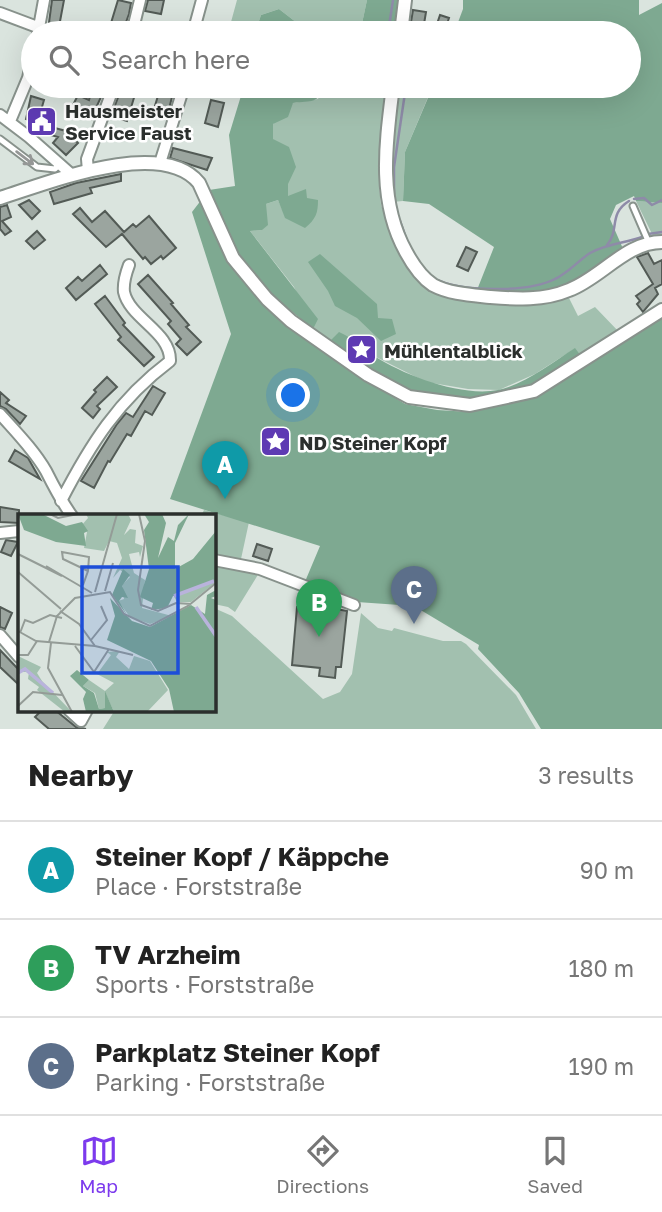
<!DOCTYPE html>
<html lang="en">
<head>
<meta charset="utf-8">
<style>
  :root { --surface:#fff; --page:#f2f2f2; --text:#222; --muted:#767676; --line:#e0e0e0; --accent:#7c3aed }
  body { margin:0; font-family:"Golos Text",sans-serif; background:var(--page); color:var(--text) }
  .you { position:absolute; left:294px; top:396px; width:24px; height:24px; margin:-18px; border:5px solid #fff; border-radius:50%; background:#1a73e8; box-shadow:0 0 0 10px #1a73e833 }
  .badge { display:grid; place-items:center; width:46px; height:46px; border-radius:50%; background:var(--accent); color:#fff; font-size:23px; font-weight:700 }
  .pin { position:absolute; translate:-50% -58px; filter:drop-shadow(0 2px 4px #0008) }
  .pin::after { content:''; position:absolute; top:37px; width:24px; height:21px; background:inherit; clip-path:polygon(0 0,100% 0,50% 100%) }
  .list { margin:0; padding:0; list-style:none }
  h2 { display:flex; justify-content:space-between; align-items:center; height:91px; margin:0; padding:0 28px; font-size:30px }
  h2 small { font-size:23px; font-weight:400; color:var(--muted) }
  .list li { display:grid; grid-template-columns:46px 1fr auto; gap:21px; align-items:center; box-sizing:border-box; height:98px; padding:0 28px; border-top:2px solid var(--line) }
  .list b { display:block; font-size:26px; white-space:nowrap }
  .list p { margin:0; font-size:23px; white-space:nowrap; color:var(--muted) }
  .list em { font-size:23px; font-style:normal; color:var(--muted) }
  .icon { flex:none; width:38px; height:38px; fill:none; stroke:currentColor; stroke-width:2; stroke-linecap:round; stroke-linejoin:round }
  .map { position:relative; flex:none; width:662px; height:729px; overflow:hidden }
  .search { position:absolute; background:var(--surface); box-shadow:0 7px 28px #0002; left:21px; right:21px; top:21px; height:77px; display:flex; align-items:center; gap:18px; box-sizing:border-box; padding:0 24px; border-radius:38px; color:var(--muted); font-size:26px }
  .sheet { height:385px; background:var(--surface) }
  nav { display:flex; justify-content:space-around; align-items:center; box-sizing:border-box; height:98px; border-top:2px solid var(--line); background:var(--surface); font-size:19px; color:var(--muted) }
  nav a { display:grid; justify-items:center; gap:4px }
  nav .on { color:var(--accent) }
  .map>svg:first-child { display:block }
  .green { fill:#a2c0af }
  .forest { fill:#7ea991 }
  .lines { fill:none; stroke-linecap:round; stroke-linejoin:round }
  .stream { stroke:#8e8ba8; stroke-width:2.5 }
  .building { fill:#9ba59f; stroke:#535b56; stroke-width:2 }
  .service-casing { stroke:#88928c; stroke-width:9 }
  .minor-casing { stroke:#88928c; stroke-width:14 }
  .tertiary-casing { stroke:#88928c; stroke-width:16 }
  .service { stroke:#fff; stroke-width:5 }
  .minor { stroke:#fff; stroke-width:10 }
  .tertiary { stroke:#fff; stroke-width:12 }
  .oneway { stroke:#959796 }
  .labels { text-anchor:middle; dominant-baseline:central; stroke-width:5; stroke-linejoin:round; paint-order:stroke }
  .poi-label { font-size:19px; font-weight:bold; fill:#2b2f2d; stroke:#fff; text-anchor:start }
  .inset-river { fill:none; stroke:#b9b3dc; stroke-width:3.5 }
  .inset-road { fill:none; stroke:#949c97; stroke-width:2 }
  .view { fill:#1d4ed8; fill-opacity:0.15; stroke:#1d4ed8; stroke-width:3.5 }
  .inset-edge { fill:none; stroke:#2b2f2d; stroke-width:3.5 }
</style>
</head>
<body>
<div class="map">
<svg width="662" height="729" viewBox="0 0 662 729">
  <rect width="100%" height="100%" fill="#dae4de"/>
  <path class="green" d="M237,0H367L360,33H310L279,9L261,15L255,33H228Z
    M325,86H390C386,117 376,174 381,204C382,211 387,217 389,224C398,249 405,276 431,290L568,296L578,316L595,307L620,333L581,356L574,349L535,374L499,390L468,389L426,382L374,356L353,338L330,341L313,329L294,287L250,231L262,230L266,204L278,200L286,218L288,197L273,139V124L293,103L318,99Z
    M397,86H419L431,90L405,152L403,201L392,202L389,170Z
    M636,201L662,203V236H653Z
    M204,510L249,522L241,559L214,555V516H201Z
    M214,564L259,573L235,612L228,607L214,604Z
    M214,608L232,616L323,699L340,692L352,674L361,613L378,628L392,631L394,628L443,641H461L466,644L516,695L536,729H103L115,710H214Z"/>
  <path class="forest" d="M367,0H402L397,33H360Z
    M463,0H639V15L662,3V203L636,201L634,196L616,205L610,219L624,251L564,288L529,293L477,290L494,247L429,204L403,201L405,152L433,86H629V33H454L463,9Z
    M279,9L310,33H255L261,15Z
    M244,86H325C316,105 313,100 293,103L288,117L273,124V139L289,147L296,167L288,184V196L306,189L307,198L318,200C318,213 316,219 305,228L285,218L278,200L266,204L268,225L262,230L250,231L318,319L313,329L266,290L239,256L209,190L235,186L229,135Z
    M202,199L226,256L245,284L288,326L345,367L405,404L437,410L470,412L538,395L662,316V729H541L519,693L478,649L479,645L414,606L357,602L304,584L320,546L170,499L231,334L192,212Z
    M320,254L377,304L378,318L392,319L396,334L381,341L357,318L335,306L328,291L308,262Z
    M339,332C355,339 361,348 374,356C406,376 461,397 498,390C524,385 553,362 575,348L581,356L533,386L470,400L410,390L385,379L357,362L330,341Z"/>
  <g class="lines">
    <path class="stream" d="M388,33L393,0
      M394,194V167L406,86
      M634,199L644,198L652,205L662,200
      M400,221L406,238
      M648,234L662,232
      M607,245C620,230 608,214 629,201
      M433,278C460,292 527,293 555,279C568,273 578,261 590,253C605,244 625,243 642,237"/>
  </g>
  <path class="building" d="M52,0H64L58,32L48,30Z
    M118,0L131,3L129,14L122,33H108Z
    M148,0H164L161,14L145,11Z
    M413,10L426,12L424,24L411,22Z
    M440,15L449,18L444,33H434Z
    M86,86H106L91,119L83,115L85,110L73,105L78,95L89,100L92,89Z
    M122,87L136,91L127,121L111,116Z
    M160,89L173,93L168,113L154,109Z
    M31,96L44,100L40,114L54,118L51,127L66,131L78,143L66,155L53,143L58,137L41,132L44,125L26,119Z
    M211,100L224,103L218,127L205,123Z
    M173,148L212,158L207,170L170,158Z
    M121,174V181L90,188L92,193L54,204L50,192L76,183Z
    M29,200L40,211L32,219L19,205Z
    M7,205L11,217L2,221L11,231L5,235L0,229V207Z
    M80,208L92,222L105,211L124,232L133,224L136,227L149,216L176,248L163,259L161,256L151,264L145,257L143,259L122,234L106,247L73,214Z
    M37,231L45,240L34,249L26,241Z
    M466,247L477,252L468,271L457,266Z
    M648,253L654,264L662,260V284L655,288L658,294L643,312L637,304L640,301L636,296L653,284L637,257Z
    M100,265L107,274L76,300L66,288L78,277L82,281Z
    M148,275L173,303L171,304L189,325L186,327L201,342L187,355L176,344L181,339L168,324L171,321L138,284Z
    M105,296L125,323L123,325L154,357L144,366L118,340L121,337L95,304Z
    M107,377L117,387L97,406L100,409L93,418L82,408L96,392L94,390Z
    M153,386L165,393L152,415L145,411L131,436L127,434L110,462L108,461L94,488L81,481L117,424L126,413L133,417Z
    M0,392L9,400L6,403L26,416L20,424L6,409L0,406Z
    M15,450L28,458L40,479L9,461Z
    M0,507L19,510V523L0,522Z
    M6,540L18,542L11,556L1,552Z
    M257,544L272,549L268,561L253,556Z
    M310,602L329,604L331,608L347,611L341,667H336L335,678L319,676L320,668L292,665L297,607L309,608Z
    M0,607L12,613L5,629L0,627Z
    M0,650L19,670V685L0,667Z
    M42,710H55L76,727L86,729H49L35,717Z"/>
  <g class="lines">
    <defs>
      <path id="service" d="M0,139L37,167L55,169L59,165
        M633,206L649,243"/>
      <path id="minor" d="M0,13L40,28
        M38,33L44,0
        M132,33L140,0
        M193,33L202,0
        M0,115L29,137L72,175
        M10,121L28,78L33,55
        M160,163L181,96L180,86
        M88,171L87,159L114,86
        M0,414C16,432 34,450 46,471C54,487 61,501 72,516
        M61,501C90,445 118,400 170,361C171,332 130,319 124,292C123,283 126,273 129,265
        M0,533L19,531
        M214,560L260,569L354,605
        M0,635L19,657
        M69,710L81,721L87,710"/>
      <path id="tertiary" d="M401,33L405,0
        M393,86C386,142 377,200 406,252C413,265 421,277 433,285C450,294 471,295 490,297C517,299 543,301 569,290C601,278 626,242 662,242
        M0,198C48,183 161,137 199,183L233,258L267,299L291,321L368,375L409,397L470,405L534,391L662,310"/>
    </defs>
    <use href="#service" class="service-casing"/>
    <use href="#minor" class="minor-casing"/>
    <use href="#tertiary" class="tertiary-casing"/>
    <use href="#service" class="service"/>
    <use href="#minor" class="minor"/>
    <use href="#tertiary" class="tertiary"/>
  </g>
  <defs><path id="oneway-shaft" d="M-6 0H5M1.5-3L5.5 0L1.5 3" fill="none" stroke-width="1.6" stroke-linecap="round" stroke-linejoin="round" transform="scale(1.75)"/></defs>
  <use class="oneway" href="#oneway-shaft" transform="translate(25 158) rotate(37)"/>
  <defs>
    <symbol id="civic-square" viewBox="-11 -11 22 22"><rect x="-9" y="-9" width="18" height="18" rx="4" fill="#5e3ab3" stroke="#fff"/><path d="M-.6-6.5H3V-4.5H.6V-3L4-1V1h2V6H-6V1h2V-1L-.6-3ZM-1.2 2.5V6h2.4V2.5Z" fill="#fff"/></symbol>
    <symbol id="sight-square" viewBox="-11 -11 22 22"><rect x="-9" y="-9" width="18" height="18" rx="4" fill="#5e3ab3" stroke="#fff"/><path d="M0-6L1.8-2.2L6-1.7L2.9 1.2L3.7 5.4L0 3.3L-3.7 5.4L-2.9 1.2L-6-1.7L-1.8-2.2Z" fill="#fff"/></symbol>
  </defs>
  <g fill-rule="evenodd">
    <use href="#civic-square" x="24" y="104" width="35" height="35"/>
    <use href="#sight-square" x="344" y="332" width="35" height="35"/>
    <use href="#sight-square" x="258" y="424" width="35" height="35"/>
  </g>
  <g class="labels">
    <g class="poi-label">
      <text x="65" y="110">Hausmeister<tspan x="65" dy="22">Service Faust</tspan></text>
      <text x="384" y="350">Mühlentalblick</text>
      <text x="299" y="442">ND Steiner Kopf</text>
    </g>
  </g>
  <g transform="translate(18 514)">
    <rect width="198" height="198" fill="#dae4de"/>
    <path d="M68,0H110L113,6L106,21L112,15L118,16L117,29L125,32L122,43L121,38L111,40L116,59L127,66L124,94L154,102L132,110L112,103L100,87L106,85L104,71L112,63L102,56L95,64L104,44L99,29L91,27L86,37L66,34L69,18L63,12L70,4ZM194,67L198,68L173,88H159L156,82ZM102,137L98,143L111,155L116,142L132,147L150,176L129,198H96L87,178V194L81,195L77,179L65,172L71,166L87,177L96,169L79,160L93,141L89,138ZM0,142L23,153L19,159L24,167L54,198H47L19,176L21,173L10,165L11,158H0Z" fill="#a2c0af"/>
    <path d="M0,0H24L48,12L64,8L70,17L66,19L68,32L38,28L6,16ZM126,0H144L148,9L140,44L150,23L156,27L160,11L171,0L157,29V55L175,45L198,17V68L155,82L149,94L133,96L135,89L122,83L131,55L126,16L131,8ZM105,55L112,61L104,72L110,84L104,83L101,87L109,101L94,81ZM198,76V82L193,84L198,86V198H156L151,175L133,147L89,126L97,102L92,84L114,107L132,113L173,91L187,100L189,81ZM59,156L71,166L65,172L76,179L81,195L87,194V177L96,198H68L65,185L68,178L52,162Z" fill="#7ea991"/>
    <path class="inset-river" d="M156,82L196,67M178,93L198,122M0,159L7,155L35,179"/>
    <path class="inset-road" d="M32,0L40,4L60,0M121,0L127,27L120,76L123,91L140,97L158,89L173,90M0,40L44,62M28,52L74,79M0,58L43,95M65,71L70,57L71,43L44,38L45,45L70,57M87,77L95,49M77,78L99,0M42,97L61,110L77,132M0,117L18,127L77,132L115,141M2,119L7,106L15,109L32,101L44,104M73,126L89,106L83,92M31,128L39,102L57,84L92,78L106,100L132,112L170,92L198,69M33,129L30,154L54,198M57,132L76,158L91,135M0,141H10L19,127M0,192L15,178L44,181"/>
    <path class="view" d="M64,53H160V159H64Z"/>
    <rect width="198" height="198" class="inset-edge"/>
  </g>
</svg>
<div class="you"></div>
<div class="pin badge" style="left:225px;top:499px;background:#0f9aa8">A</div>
<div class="pin badge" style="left:319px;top:637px;background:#2e9e5b">B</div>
<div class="pin badge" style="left:414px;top:624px;background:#5c6f8a">C</div>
<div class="search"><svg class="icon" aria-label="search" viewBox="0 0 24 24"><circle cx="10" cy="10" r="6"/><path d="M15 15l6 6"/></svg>Search here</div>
</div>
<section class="sheet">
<h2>Nearby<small>3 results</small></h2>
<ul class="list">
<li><span class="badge" style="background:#0f9aa8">A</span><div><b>Steiner Kopf / Käppche</b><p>Place · Forststraße</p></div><em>90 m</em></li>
<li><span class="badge" style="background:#2e9e5b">B</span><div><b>TV Arzheim</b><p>Sports · Forststraße</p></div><em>180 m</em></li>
<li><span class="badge" style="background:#5c6f8a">C</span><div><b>Parkplatz Steiner Kopf</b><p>Parking · Forststraße</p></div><em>190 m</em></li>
</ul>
</section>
<nav>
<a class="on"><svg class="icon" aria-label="map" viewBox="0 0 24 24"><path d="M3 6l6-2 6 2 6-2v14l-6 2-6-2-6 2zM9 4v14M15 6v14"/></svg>Map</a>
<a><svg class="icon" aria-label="directions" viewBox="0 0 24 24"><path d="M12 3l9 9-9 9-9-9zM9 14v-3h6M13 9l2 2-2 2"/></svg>Directions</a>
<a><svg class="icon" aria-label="saved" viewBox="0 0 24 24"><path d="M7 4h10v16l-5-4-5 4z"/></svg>Saved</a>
</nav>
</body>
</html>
